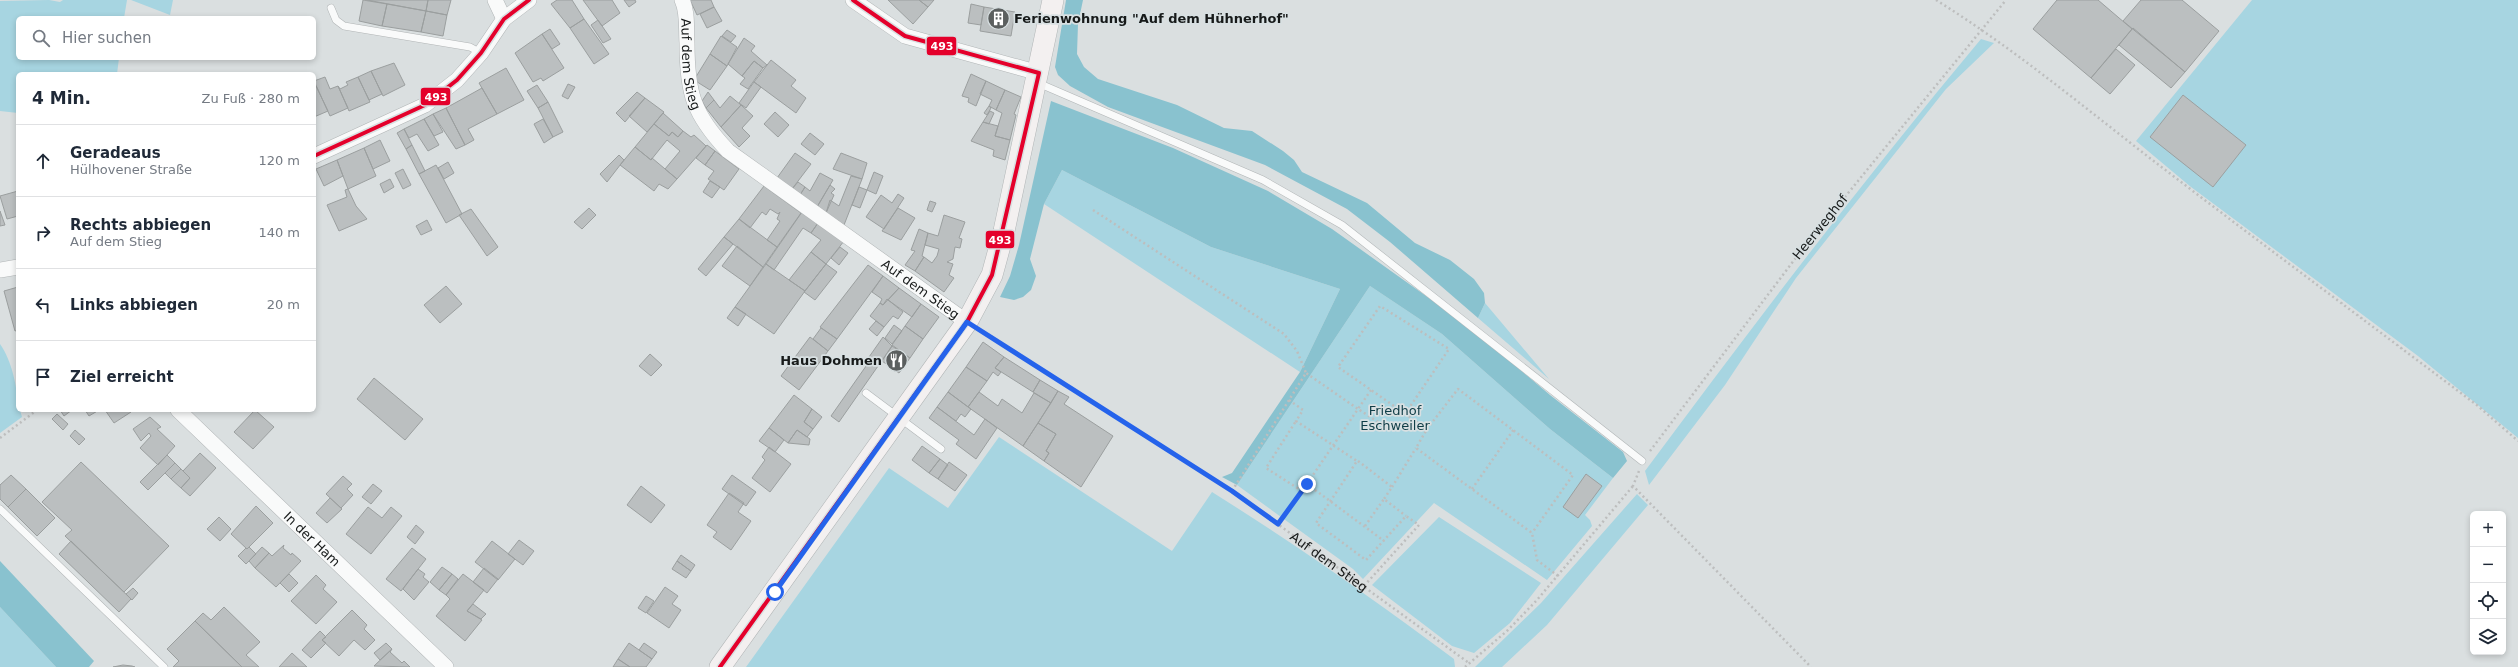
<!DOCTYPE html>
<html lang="de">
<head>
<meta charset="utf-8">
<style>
  :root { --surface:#fff; --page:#f6f6f7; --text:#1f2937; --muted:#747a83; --line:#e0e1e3 }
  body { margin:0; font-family:"DejaVu Sans",sans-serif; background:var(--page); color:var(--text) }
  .controls { position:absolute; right:12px; bottom:12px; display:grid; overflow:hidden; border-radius:6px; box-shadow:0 2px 6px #0003 }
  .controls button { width:36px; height:36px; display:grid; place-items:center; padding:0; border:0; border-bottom:1px solid var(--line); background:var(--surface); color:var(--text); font:20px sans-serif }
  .stop { position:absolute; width:12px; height:12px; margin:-9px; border:3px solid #2563eb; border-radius:50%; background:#fff }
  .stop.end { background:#2563eb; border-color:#fff; box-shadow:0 1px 4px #0008 }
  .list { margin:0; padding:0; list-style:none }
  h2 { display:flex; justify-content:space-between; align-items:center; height:52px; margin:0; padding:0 16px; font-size:17px }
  h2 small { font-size:13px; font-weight:400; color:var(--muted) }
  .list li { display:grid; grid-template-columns:26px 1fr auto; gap:12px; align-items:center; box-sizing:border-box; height:72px; padding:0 16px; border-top:1px solid var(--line) }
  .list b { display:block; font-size:15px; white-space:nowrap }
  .list p { margin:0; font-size:13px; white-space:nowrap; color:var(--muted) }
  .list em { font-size:13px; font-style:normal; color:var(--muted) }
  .icon { flex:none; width:22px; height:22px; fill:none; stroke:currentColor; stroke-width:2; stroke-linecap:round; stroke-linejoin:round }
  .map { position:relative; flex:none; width:2518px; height:667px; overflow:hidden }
  .search { position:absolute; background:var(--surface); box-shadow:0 2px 6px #0003; left:16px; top:16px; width:300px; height:44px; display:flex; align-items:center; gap:10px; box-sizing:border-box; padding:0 14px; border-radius:6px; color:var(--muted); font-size:15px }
  .panel { position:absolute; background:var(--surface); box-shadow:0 2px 6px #0003; left:16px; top:72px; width:300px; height:340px; border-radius:6px }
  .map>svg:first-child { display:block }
  .green { fill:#a7d5e1 }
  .forest { fill:#89c2cf }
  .building { fill:#bbbfc0; stroke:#9b9f9f }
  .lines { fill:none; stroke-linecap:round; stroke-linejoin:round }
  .lane-casing { stroke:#b1b5b6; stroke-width:8 }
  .street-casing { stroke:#b1b5b6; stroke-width:16 }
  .secondary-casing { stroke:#b1b5b6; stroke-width:22 }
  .path { stroke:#bdbebe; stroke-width:2.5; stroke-dasharray:2 3; stroke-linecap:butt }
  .lane { stroke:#f9fafa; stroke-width:7 }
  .street { stroke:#f9fafa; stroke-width:15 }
  .secondary { stroke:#f3f0f0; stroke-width:21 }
  .bus-1-casing { stroke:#d8e0e2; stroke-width:7 }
  .bus-1 { stroke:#e4002b; stroke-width:4 }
  .route { stroke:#2563eb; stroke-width:5 }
  .labels { text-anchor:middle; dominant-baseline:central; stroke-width:3.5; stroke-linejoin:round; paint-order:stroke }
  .poi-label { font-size:13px; font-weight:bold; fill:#171a1a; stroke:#d8e0e2; text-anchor:start }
  .street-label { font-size:13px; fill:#171a1a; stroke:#d8e0e2 }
  .park-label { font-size:13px; fill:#0f3d47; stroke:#d8e0e2 }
  .line-badge { stroke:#d8e0e2; stroke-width:1.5 }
  .badge-label { font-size:11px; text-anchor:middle; font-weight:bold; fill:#fff }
</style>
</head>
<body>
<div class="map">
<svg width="2518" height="667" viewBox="0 0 2518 667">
  <rect width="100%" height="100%" fill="#dadfe0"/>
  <path class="green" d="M49,0L60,2L63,0H127L124,18H18V58H119L117,74H18V113L0,111V1Z
    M131,0H173L170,15Z
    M2252,0H2518V438L2418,356L2191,187L2136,141Z
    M1981,39L1994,43L1946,89L1796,278L1725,385L1649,485L1645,471C1754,324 1864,179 1981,39Z
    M1062,170L1211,247L1340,289L1300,372L1044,204Z
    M1370,286L1442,334L1550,429L1613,478L1585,515L1590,520L1592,526L1547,580L1434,503L1363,579L1353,569L1237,485Z
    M1485,303L1549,379L1478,318Z
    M0,344C12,361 18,389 18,410H20L22,417L0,433Z
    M999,437L1172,551L1212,492C1295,544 1375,600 1454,659L1455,667H746L889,468L948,508Z
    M1637,494L1648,505L1547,625L1502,667H1475L1541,603Z
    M1439,517L1541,583L1510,623L1474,653L1452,646L1372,585Z
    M0,607L56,667H0Z"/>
  <path class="forest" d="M1066,0H1083L1078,24L1077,54L1084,67L1098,79L1177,105L1224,128L1252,131L1283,151L1294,160L1302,172L1367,203L1415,243L1450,260L1474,279L1484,293L1485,303L1478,318L1390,242L1347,209L1265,165L1108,107L1070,86L1058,75L1055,67Z
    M1051,101L1173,148L1268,191L1332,229L1471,328L1550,395L1623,452L1627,461L1613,478L1550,429L1442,334L1370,286L1237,485L1222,477L1232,473L1300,372L1340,289L1211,247L1062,170L1044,204L1030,259L1036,276L1031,290L1023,297L1014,300L1000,297L1010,276L1019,245Z
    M0,561L94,661L89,667H56L0,607Z"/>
  <path class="building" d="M363,0L387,4L382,26L359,21Z
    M367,0H428L426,11Z
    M428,0H451L447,15L426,11Z
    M557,0H572L584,19L570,28L551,4Z
    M583,0H612L620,13L602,26Z
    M624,0H635L636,2L629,7Z
    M690,0H711L714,7L697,15Z
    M888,0H919L928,7L913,24Z
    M919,0H934L928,7Z
    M2057,0H2098L2132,29L2091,78L2033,29Z
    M2141,0H2182L2219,31L2185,72L2123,21Z
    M387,4L426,11L421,32L382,26Z
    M971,4L984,7L981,25L968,23Z
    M714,7L722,21L707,28L700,14Z
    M984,7L1015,12L1011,36L980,31Z
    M426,11L447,15L443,36L421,32Z
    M584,19L609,54L594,64L570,28Z
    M598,20L611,39L603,43L591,25Z
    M2133,28L2185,72L2171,88L2119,45L2118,46Z
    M550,29L560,44L552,49L542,34Z
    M727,30L736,36L731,42L722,36Z
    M542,34L564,68L543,81L541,78L533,82L515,53Z
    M721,36L737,47L727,66L710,54Z
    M744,38L755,46L751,51L767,65L763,68L754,61L742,76L728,64Z
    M2116,49L2135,65L2110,94L2091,78Z
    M710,54L727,66L710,90L694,80Z
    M771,60L796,80L791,86L806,98L796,113L754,82Z
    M754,61L763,68L748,89L740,84L745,78L742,76Z
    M394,63L405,85L383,96L371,71Z
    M506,68L524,100L497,114L479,83Z
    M371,71L382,94L369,100L358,77Z
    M971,74L986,81L976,106L968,102L969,98L962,96Z
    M325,77L330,89L338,86L348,108L330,116L314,81Z
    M358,77L370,102L349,111L338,86L340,89L348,85L346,82Z
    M986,81L1005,90L996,110L989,106L992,100L980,94Z
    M754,82L761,87L746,108L739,103Z
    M568,84L575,87L568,99L562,96Z
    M537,85L548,102L538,108L527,91Z
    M316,86L328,111L314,117V87Z
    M482,88L497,114L468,129L474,140L465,145L446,108Z
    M1005,90L1021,97L1014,114L1016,115L1010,140L995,136L1002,113L996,110Z
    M637,92L645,98L625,122L616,113Z
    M708,92L714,100L706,108L702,101Z
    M2183,95L2246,145L2213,187L2150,137Z
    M730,96L741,105L721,127L706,108L714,100L720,108Z
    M645,98L664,112L647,132L629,116Z
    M548,102L563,132L553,137L538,108Z
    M741,105L753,116L742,128L750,136L739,147L721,127Z
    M989,106L991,108L987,115L984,113Z
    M446,108L465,145L456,149L433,114Z
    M990,111L994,113L989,124L983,122Z
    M775,112L789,125L778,137L764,124Z
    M663,113L683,131L678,137L672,132L669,136L654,124Z
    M433,114L443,132L434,136L424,119Z
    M424,119L439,145L428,151L417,134L409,138L404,129Z
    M543,119L553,137L544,143L534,124Z
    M983,122L998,126L995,136L1010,140L1005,160L993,156L994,150L971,141Z
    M654,124L669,136L672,132L678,137L683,131L691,137L694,135L706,146L677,179L665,169L680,151L667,140L651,160L635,147Z
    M404,129L412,145L406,149L397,133Z
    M810,133L824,144L815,155L801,144Z
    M380,140L390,161L373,169L364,148Z
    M412,145L425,171L419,174L406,149Z
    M707,145L715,151L705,165L696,158Z
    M635,147L651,160L652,158L677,179L668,189L659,184L654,191L620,165Z
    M364,148L376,176L348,189L337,160Z
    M715,151L739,169L724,190L708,179L714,171L705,165Z
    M795,153L811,164L792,189L777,178Z
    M841,153L867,163L862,179L833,169Z
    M619,155L624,160L607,182L600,174Z
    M337,160L343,176L324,186L316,169Z
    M448,162L454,173L444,179L438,168Z
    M436,165L462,214L446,223L419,174Z
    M403,169L411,185L403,189L395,173Z
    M874,172L883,176L876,194L867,190Z
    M820,173L833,180L817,207L800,195L805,187L810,191Z
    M851,176L862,179L844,225L826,213L830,200L839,206Z
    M390,179L394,187L384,193L380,184Z
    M710,181L720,187L712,198L703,192Z
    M798,182L805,187L800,195L792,189Z
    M830,185L835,189L831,193L834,195L826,213L817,207Z
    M764,186L801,213L777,247L767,240L780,221L777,219L780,212L778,214L770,209L766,215L762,212L750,228L739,219Z
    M859,187L867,190L860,208L852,205Z
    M348,189L356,206L367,219L339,231L327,205L347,197L345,190Z
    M18,191V216L7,219L0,196Z
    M898,194L904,198L884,229L866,217L881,195L892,203Z
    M930,201L936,203L932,212L927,210Z
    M589,208L596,215L582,229L574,222Z
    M898,208L915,218L901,240L882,231Z
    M471,209L498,247L487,256L459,215Z
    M0,211L5,225L0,226Z
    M802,212L818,223L811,233L803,228L774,270L766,264Z
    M944,215L965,222L959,238L962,239L960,248L955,247L953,259L947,262L953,264L949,275L954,278L944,292L915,271L924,257L932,263L937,256L939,249L925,245L928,233L938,236Z
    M739,219L777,247L763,267L724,237Z
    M427,220L432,230L421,235L416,226Z
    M818,223L844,241L826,264L811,252L821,240L811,233Z
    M919,229L928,233L922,256L924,257L915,271L905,265L915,251L911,250Z
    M724,237L733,244L706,276L698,269Z
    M737,246L763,267L750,286L722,266Z
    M840,247L848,253L839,265L831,258Z
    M811,252L826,264L805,291L789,280Z
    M766,264L805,291L774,334L735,307Z
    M826,264L837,272L815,300L804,292Z
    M868,265L883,276L837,339L820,327Z
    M883,276L899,288L883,305L880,303L882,299L872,292Z
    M446,286L462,304L440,323L424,305Z
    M18,287V330L15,331L4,291Z
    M899,288L921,304L912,317L888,300Z
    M887,299L903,312L898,319L893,316L884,327L870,316L880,303L883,305Z
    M921,304L939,317L923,339L905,326Z
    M735,307L746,314L738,326L727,318Z
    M876,321L884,327L877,336L869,329Z
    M894,325L902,331L892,344L885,338Z
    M905,326L923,339L910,358L892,345Z
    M821,328L837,339L828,351L813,339Z
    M810,337L828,351L799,390L781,376Z
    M883,337L892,346L839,422L831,416L871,359L869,357Z
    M983,342L1004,357L995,368L1001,372L998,376L993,372L987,381L966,367Z
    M892,346L910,358L899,373L882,361Z
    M650,354L662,365L651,376L639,366Z
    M1004,357L1040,380L1033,392L995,368Z
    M966,367L987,381L968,407L948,392Z
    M374,378L423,419L405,440L357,399Z
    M1040,380L1058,391L1051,403L1033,392Z
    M1058,391L1069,397L1064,404L1113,436L1081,487L1044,461L1049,453L1046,451L1056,434L1038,423Z
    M948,392L971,409L965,417L961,414L956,421L937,407Z
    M979,392L998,406L1002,399L1022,413L1034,393L1051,403L1023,446L968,407Z
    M794,395L812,409L804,422L813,429L807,437L797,430L788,443L769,428Z
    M937,407L974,435L985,419L997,428L976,459L956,444L959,440L929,418Z
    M812,409L822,417L813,429L804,422Z
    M60,410H72L64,416Z
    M85,410H99L89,416Z
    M105,410H130L131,412L114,423Z
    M255,410L274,427L253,449L234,432Z
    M57,414L68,424L63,430L52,419Z
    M150,417L161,427L157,429L175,446L158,465L140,448L151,436L149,433L141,441L133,429Z
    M1038,423L1056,434L1046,451L1049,453L1044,461L1023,446Z
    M769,428L784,440L775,452L759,441Z
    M75,430L85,439L79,445L70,436Z
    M797,430L810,439L809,445L788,443Z
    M922,446L940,459L929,473L912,460Z
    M769,447L791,464L770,492L752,478L765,460L762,457Z
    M200,453L216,468L190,496L181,488L190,478L183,471Z
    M167,455L175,463L148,490L140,482Z
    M940,459L948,465L938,479L929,473Z
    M81,462L169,546L124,592L65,536L72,530L42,502Z
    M949,462L967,475L955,491L938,479Z
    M175,463L181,469L171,479L165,473Z
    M181,469L190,478L181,488L171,479Z
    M1586,474L1602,486L1578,518L1563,507Z
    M11,475L26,489L8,507L0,499V485Z
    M732,475L756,492L746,506L722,489Z
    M343,476L352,484L347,489L353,495L341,508L326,494Z
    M373,484L382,491L371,504L362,497Z
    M641,486L665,505L651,523L627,505Z
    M26,489L55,518L37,536L8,507Z
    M729,493L744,503L738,512L751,521L731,550L713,537L717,532L707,525Z
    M330,498L342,509L327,523L316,513Z
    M256,506L273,523L247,549L231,534Z
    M368,507L382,518L391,507L402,516L371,554L346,534Z
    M219,517L231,529L220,541L207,529Z
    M416,525L424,532L415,544L407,537Z
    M519,540L534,551L523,565L508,554Z
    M71,541L131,599L119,612L59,554Z
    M492,541L515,559L498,580L475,562Z
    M284,545L283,548L291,555L292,553L301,561L276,587L255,568L269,553L272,556Z
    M249,547L256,554L246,564L238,556L246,548L247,549Z
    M262,547L269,553L255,568L249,561Z
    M412,548L426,559L401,591L386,579Z
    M681,555L695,565L691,571L677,561Z
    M677,561L691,571L686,578L672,569Z
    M442,567L452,574L439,590L430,582Z
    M484,568L498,579L487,593L473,582Z
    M418,569L425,574L423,577L429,582L414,600L403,589Z
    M289,574L298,583L289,592L280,583Z
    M452,574L458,579L446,595L439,590Z
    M463,574L484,590L467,611L482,620L465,641L436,616L450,599L446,595Z
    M316,575L326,585L323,589L337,602L316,624L291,601Z
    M665,587L678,596L672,604L681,610L669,628L647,613Z
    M133,588L138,593L132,600L126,594Z
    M646,596L654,601L646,613L638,608Z
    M473,604L486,614L481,619L467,611Z
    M224,607L260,642L246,655L259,667H242L195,621L203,613L211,620Z
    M352,610L367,625L364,629L375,640L365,650L354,640L339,656L322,640Z
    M195,621L242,667H173L179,661L167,649Z
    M320,631L326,637L322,640L326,643L311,658L302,650Z
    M386,643L392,649L380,660L374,653Z
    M629,643L652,659L646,667H630L618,659Z
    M644,643L657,652L652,659L639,650Z
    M392,649L390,652L402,663L404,661L410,667L374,666Z
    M292,653L307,667H279Z
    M618,659L630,667H613Z
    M123,665L132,666L135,667H113Z"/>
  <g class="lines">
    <defs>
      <path id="lane" d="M331,8L336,20L344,26L470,47L481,53
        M1038,83L1263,180L1342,225L1642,461
        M866,393L941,449
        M0,509L164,667"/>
      <g id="street">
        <path d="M495,0L504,19"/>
        <path id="s2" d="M682,0C688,12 686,29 687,43C687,93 693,114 728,151L967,322"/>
        <path d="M853,0L905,36L1039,73"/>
        <path d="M314,156L425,105L457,80L481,53L504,19L529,0"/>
        <path d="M0,270L18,267"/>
        <path id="s3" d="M178,410L446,667"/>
      </g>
      <path id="secondary" d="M720,667L967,322L992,275L1004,231L1053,0"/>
    </defs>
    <use href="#lane" class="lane-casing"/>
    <use href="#street" class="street-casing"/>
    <use href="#secondary" class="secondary-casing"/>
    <g class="path">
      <path d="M1936,0C2018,51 2092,114 2168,172C2271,251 2375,328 2478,406L2518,441"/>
      <path d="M1093,210L1284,334L1297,351L1306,373L1232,491"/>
      <path id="s1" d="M983,331L1232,491L1469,663"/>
      <path d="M1371,390L1358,409L1392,431"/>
      <path d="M1289,400L1303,410L1296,421L1357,461L1316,523L1366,560L1406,516L1419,525L1364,586"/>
      <path d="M1405,414L1449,349L1380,306L1338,367L1427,429L1416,448L1532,533L1537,560L1558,576"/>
      <path d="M1427,429L1458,389L1573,475L1532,533"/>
      <path d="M0,438L37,410"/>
      <path d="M1650,451L1804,247L2006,0"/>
      <path d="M1358,461L1392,487L1384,499"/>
      <path d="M1639,471L1633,486L1811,667"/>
      <path d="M1307,484L1384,541"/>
      <path d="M1392,487L1416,448"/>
      <path d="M1472,489L1514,429"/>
      <path d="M1302,491L1358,409L1306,373"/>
      <path d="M1279,524L1302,491L1266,468L1296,421"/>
      <path d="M1365,526L1384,499L1406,516"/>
      <path d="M1465,667L1508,630L1537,600L1633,486"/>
    </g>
    <use href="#lane" class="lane"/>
    <use href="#street" class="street"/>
    <use href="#secondary" class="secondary"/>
    <defs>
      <path id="bus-1" d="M853,0L905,36L1039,73
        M314,156L425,105L457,80L481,53L504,19L529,0
        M720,667L967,322L992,275L1039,73"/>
    </defs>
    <use href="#bus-1" class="bus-1-casing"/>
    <use href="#bus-1" class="bus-1"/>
  </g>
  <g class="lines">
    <path class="route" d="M775,592L967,322L1232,491L1278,524L1307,484"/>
  </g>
  <defs>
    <symbol id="building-disc" viewBox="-11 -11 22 22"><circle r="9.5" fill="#5b5f5f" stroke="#d8e0e2"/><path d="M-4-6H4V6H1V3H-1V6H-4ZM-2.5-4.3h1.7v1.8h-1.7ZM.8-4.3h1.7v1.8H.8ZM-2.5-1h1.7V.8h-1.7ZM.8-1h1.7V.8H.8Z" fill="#fff"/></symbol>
    <symbol id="restaurant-disc" viewBox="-11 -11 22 22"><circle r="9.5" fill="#5b5f5f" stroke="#d8e0e2"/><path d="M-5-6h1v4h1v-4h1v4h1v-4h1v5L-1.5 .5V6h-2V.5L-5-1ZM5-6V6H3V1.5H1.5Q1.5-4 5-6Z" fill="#fff"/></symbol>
  </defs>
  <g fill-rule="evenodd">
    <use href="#building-disc" x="986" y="6" width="25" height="25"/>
    <use href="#restaurant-disc" x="884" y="348" width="25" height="25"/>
  </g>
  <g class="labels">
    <g class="poi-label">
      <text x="1014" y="18">Ferienwohnung "Auf dem Hühnerhof"</text>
      <text x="882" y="360" text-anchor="end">Haus Dohmen</text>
    </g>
    <g class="street-label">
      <text stroke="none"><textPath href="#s2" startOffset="65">Auf dem Stieg</textPath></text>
      <text transform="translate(1820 227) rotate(-51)">Heerweghof</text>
      <text stroke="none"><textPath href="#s2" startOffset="400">Auf dem Stieg</textPath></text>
      <text stroke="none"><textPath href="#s3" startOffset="186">In der Ham</textPath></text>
      <text stroke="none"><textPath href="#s1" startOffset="416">Auf dem Stieg</textPath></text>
    </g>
    <g class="park-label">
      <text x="1395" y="410">Friedhof<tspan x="1395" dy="15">Eschweiler</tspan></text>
    </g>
  </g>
  <g class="line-badge">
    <rect x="926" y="36" width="31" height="20" rx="4" fill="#e4002b"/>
    <rect x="420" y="87" width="31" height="19" rx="4" fill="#e4002b"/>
    <rect x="985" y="230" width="30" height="19" rx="4" fill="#e4002b"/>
  </g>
  <g class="badge-label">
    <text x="942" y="50">493</text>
    <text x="436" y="101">493</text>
    <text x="1000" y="244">493</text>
  </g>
</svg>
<div class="controls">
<button>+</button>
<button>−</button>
<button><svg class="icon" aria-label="locate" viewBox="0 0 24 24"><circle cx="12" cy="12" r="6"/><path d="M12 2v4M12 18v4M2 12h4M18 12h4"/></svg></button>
<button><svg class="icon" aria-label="layers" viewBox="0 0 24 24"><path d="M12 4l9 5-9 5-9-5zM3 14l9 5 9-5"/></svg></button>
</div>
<div class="stop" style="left:775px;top:592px"></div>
<div class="stop end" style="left:1307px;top:484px"></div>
<div class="search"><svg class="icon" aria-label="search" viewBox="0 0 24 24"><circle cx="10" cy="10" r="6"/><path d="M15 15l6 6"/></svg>Hier suchen</div>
<section class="panel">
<h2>4 Min.<small>Zu Fuß · 280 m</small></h2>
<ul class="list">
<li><svg class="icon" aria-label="ahead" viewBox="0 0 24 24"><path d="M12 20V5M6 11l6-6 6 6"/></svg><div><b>Geradeaus</b><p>Hülhovener Straße</p></div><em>120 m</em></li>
<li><svg class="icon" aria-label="right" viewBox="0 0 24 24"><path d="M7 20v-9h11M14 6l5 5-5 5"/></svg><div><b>Rechts abbiegen</b><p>Auf dem Stieg</p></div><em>140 m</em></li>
<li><svg class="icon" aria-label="left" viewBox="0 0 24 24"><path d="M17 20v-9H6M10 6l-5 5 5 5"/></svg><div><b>Links abbiegen</b></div><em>20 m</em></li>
<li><svg class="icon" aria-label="arrive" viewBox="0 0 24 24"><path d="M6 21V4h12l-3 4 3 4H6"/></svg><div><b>Ziel erreicht</b></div></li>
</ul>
</section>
</div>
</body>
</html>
